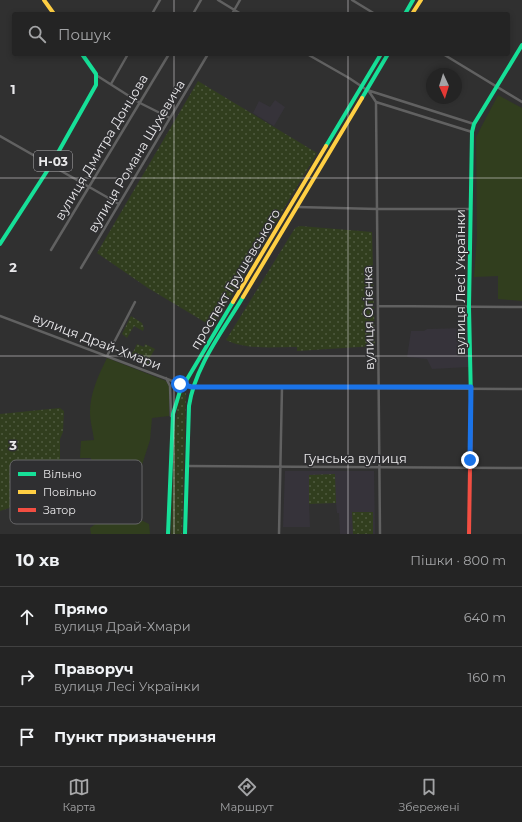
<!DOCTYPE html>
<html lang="uk">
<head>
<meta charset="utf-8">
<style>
  :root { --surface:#242424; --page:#2c2c2c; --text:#f1f3f6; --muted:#a3a4a6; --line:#414141; --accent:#a8a8a9 }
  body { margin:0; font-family:Montserrat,sans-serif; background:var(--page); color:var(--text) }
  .compass { position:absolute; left:426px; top:68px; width:36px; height:36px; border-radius:50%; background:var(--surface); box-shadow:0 2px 6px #0003; rotate:176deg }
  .stop { position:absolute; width:12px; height:12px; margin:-9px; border:3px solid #1a73e8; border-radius:50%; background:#fff }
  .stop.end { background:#1a73e8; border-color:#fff; box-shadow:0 1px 4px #0008 }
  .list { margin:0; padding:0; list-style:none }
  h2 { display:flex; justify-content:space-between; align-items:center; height:52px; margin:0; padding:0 16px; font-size:17px }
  h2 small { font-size:13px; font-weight:400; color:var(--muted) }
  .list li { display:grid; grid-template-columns:26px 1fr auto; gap:12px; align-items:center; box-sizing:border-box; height:60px; padding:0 16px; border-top:1px solid var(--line) }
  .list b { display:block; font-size:15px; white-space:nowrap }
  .list p { margin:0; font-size:13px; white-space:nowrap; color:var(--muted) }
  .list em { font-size:13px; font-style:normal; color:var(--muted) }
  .icon { flex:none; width:22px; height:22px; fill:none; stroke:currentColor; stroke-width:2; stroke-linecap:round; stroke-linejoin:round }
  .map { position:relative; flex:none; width:522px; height:534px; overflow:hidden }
  .search { position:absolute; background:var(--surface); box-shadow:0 2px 6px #0003; left:12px; right:12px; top:12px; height:44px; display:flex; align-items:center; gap:10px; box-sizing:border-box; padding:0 14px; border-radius:4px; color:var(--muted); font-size:15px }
  .sheet { height:232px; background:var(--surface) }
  nav { display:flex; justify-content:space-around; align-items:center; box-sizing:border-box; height:56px; border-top:1px solid var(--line); background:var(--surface); font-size:11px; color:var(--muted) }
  nav a { display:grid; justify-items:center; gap:2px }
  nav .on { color:var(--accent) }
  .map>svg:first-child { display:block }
  .built { fill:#36333a }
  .green { fill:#313e1e }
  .park { fill:url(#park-dots) }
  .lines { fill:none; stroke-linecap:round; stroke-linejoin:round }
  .street { stroke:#616161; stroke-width:2.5 }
  .fast { stroke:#16e098; stroke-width:4 }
  .slow { stroke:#ffcf43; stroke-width:4 }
  .jam { stroke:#f24e42; stroke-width:4 }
  .route { stroke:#1a73e8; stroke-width:5 }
  .grid { fill:none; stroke:#e9e8ea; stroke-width:1; stroke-opacity:0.55 }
  .labels { text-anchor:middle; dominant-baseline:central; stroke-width:3; stroke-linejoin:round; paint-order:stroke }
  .shield { fill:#2f2f31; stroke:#b1b0b2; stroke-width:1 }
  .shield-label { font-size:12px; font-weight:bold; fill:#e9e8ea }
  .street-label { font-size:13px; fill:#e9e8ea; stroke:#2f2f31 }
  .key { fill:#2f2f31; stroke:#676668; stroke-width:1 }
  .key-label { font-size:11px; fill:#e9e8ea }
  .grid-label { font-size:13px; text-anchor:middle; font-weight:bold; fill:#e9e8ea; stroke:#2f2f31; stroke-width:3; stroke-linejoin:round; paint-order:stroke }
</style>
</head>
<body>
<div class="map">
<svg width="522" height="534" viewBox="0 0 522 534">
  <defs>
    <pattern id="park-dots" width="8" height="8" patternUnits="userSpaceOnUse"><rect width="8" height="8" fill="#313e1e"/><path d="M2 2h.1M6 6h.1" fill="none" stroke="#4f5a3f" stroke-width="1.8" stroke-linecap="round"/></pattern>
  </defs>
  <rect width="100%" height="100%" fill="#303030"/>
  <path class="built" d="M275,100L285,107L274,126L253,113L259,101L270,107Z
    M468,328L469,367L432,369L427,359L407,357L411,331H424L427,329Z
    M285,471H374L375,534H340L339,513H337L336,503L309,504L310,527H283Z"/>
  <path class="green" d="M498,95L522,108V301L498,299V276L474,277L477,237L476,137Z
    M107,358L166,381L169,386V416L152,418L150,440L140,471L91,470V458H80L81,441L94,440C93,431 90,422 90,412C90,393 99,374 107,358Z
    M127,513L149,524L150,534H91L90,528L109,514Z"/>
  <path class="park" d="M198,81L317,153L213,327L148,288L97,253Z
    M300,226L372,232L375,346L297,351V347C276,347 245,350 226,340L295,228Z
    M131,316L142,323L144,328L143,331L134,326L127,338L122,334Z
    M137,344L144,347L145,344L155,349L149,359L154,362L152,367L130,358Z
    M182,393H186L182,534H171L174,432L178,404Z
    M60,408L64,411L63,432L60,439V498L44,503H25L0,511V414Z
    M335,474L336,503L309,504V475Z
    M352,512H373V534H353Z"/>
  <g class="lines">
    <path class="street" d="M218,0L241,14
      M352,0L375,14
      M152,14L160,0
      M193,14L201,0
      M232,14L240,0
      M307,54L349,78L367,90L474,124
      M443,54L522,102
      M96,75L140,103L170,118
      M111,84L128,54
      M368,90L376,102L472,132
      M376,102L380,534
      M0,136L119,204
      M297,207L377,209H471
      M51,250L169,54
      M81,268L208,54
      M378,306L522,307
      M0,316L183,385L192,387L522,389
      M107,356L135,302
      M166,378L170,386L171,416
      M187,466L522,468
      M279,534L282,387"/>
    <path class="fast" d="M405,14L413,0
      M362,98L388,54
      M326,146L381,54
      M0,244L51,165L96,85V74L82,54
      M471,401L469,307L472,132L474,124L522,45
      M168,534L173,414L180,391L233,302
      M185,534L189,406C195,366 223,331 243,297"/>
    <path class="slow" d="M44,0L54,14
      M412,14L421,0
      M243,297L362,98
      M233,302L326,146"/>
    <path class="jam" d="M469,534L471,401"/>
  </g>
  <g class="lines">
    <path class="route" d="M180,384L192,387H471L470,460"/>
  </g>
  <path class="grid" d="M174,0V14M348,0V14M174,54V534M348,54V534M0,178H522M0,356H522"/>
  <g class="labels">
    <rect class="shield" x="34" y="151" width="38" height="20" rx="3"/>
    <g class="shield-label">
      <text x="53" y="161">Н-03</text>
    </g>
    <g class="street-label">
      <text transform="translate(101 147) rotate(-59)">вулиця Дмитра Донцова</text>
      <text transform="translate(136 156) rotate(-59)">вулиця Романа Шухевича</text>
      <text transform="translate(235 279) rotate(-59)">проспект Грушевського</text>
      <text transform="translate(460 282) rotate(-90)">вулиця Лесі Українки</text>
      <text transform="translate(368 318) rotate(-91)">вулиця Огієнка</text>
      <text transform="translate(97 341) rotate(21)">вулиця Драй-Хмари</text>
      <text x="355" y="458">Гунська вулиця</text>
    </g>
  </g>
  <rect x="10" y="460" width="132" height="64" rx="6" class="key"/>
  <rect x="18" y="472" width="18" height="4" fill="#16e098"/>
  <rect x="18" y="490" width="18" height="4" fill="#ffcf43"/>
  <rect x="18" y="508" width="18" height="4" fill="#f24e42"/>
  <g class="key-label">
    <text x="43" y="478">Вільно</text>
    <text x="43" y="496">Повільно</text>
    <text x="43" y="514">Затор</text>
  </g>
  <g class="grid-label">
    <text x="13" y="94">1</text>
    <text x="13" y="272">2</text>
    <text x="13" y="450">3</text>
  </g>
</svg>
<svg class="compass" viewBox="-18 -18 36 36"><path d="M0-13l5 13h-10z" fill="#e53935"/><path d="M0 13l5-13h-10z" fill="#a3a4a6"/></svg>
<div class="stop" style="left:180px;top:384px"></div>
<div class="stop end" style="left:470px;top:460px"></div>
<div class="search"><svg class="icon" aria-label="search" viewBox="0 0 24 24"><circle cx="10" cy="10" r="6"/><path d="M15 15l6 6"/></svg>Пошук</div>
</div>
<section class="sheet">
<h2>10 хв<small>Пішки · 800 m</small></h2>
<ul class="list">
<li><svg class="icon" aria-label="ahead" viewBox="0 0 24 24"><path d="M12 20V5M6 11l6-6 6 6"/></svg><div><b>Прямо</b><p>вулиця Драй-Хмари</p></div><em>640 m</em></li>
<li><svg class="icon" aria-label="right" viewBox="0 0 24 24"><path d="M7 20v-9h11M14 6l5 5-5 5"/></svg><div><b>Праворуч</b><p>вулиця Лесі Українки</p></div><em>160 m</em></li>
<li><svg class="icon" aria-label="arrive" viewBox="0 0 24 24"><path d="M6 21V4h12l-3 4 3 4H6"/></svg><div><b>Пункт призначення</b></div></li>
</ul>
</section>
<nav>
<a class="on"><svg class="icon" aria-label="map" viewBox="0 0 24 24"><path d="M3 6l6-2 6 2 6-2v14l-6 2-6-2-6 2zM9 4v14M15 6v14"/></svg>Карта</a>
<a><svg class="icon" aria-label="directions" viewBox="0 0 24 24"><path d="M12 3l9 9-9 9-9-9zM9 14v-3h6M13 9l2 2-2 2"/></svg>Маршрут</a>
<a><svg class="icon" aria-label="saved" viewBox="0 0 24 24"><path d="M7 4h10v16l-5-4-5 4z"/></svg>Збережені</a>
</nav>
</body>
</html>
